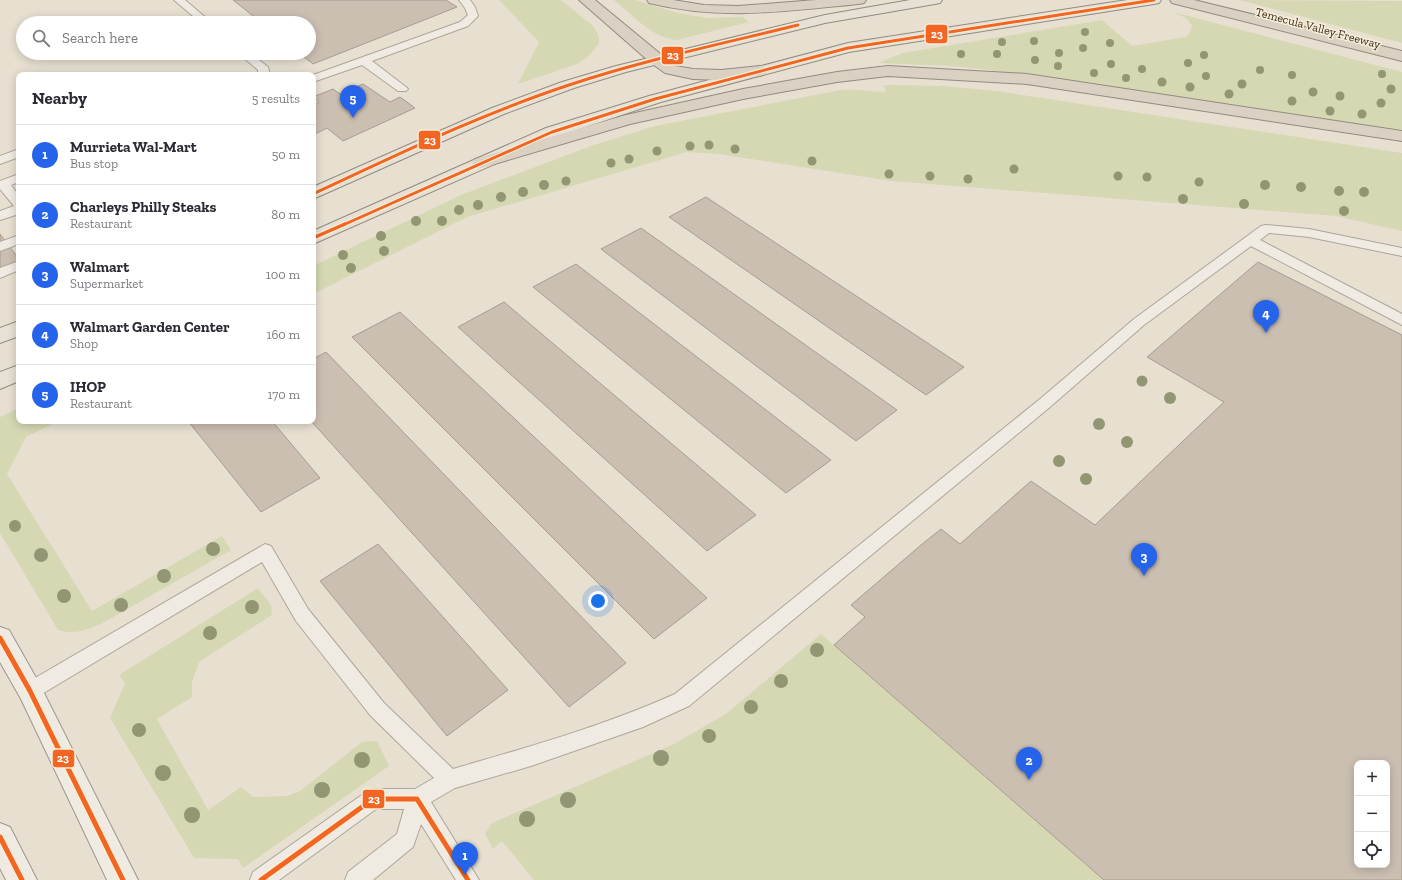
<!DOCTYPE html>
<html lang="en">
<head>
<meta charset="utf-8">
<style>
  :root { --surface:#fff; --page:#f2f2f3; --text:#2b2b33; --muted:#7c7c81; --line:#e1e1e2; --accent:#2563eb }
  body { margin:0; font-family:"Zilla Slab",serif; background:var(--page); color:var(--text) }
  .controls { position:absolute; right:12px; bottom:12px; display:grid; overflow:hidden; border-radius:8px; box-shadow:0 2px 10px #0003 }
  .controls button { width:36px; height:36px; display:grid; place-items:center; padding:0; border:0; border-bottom:1px solid var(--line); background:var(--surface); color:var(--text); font:20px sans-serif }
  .you { position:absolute; left:598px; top:601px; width:14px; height:14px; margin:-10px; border:3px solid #fff; border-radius:50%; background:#1a73e8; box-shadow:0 0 0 6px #1a73e833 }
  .badge { display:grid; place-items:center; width:26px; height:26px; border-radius:50%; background:var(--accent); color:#fff; font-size:13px; font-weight:700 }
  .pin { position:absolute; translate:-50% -33px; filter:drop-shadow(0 1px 2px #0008) }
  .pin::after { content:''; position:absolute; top:21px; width:14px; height:12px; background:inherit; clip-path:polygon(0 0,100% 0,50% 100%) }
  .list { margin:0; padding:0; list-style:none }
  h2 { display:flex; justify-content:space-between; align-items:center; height:52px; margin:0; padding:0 16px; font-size:17px }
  h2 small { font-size:13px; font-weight:400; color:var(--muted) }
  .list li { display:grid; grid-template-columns:26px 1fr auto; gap:12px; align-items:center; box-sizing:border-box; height:60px; padding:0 16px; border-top:1px solid var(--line) }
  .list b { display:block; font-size:15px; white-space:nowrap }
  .list p { margin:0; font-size:13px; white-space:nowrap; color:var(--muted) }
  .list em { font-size:13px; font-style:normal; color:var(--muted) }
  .icon { flex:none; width:22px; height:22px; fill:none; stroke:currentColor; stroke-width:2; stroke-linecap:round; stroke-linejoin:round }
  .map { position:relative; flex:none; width:1402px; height:880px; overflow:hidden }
  .search { position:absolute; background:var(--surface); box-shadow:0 2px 10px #0003; left:16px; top:16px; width:300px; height:44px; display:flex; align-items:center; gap:10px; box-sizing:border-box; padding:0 14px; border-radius:22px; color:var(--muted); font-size:15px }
  .panel { position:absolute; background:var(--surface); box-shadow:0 2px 10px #0003; left:16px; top:72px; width:300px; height:352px; border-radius:8px }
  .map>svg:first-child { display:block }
  .green { fill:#d6d7b3 }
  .building { fill:#cbbfb2; stroke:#a89c90; fill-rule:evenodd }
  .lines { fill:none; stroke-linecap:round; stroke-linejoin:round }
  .lane-casing { stroke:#ada599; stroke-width:2 }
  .secondary-casing { stroke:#9c958a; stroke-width:2 }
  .primary-casing { stroke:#928b80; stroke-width:2 }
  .highway-casing { stroke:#928b80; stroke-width:2 }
  .lane { fill:#efebe3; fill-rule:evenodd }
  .secondary { fill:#efebe3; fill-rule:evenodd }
  .primary { fill:#e6e1d4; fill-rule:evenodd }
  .highway { fill:#dad1c2; fill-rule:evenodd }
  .bus-1-far2-casing { stroke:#f7eed8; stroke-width:5 }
  .bus-1-far1-casing { stroke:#f7eed8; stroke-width:6 }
  .bus-1-casing { stroke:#f7eed8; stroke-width:8 }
  .bus-1-far2 { stroke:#f26522; stroke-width:3 }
  .bus-1-far1 { stroke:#f26522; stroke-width:3.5 }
  .bus-1 { stroke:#f26522; stroke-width:5 }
  .tree { fill:#929673 }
  .labels { text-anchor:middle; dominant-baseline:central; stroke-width:3; stroke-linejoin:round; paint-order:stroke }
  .far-street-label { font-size:12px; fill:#3d2e20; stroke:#f7eed8 }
  .line-badge { stroke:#f7eed8; stroke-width:1.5 }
  .badge-label { font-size:11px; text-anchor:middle; font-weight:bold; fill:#fff }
</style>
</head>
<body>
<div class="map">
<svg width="1402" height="880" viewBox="0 0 1402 880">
  <rect width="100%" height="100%" fill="#e7e0d1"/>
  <path class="green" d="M499,0H561L593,26L599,36V43L589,56L577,64L518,84L539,42Z
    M614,0H635L678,13L707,18L743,17L749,22L677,40C653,39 633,15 614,0Z
    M1240,0L1402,1V43Z
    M1173,12L1402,72V132L990,70L951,66L878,63L903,53L1102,20L1132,46L1186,37L1191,31L1192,25L1186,18Z
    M884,85L943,86L996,91L1402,153V231L1336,216L891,181L719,154L687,152L467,217L313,294V266L461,195L591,146L655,126L841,90C857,88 870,92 886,92Z
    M19,408V421H59L26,437L7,474L92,611L222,536L231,550L101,624C86,630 74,635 58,630L0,533V417Z
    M258,588L271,605L272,615L199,662L192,682V697L157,719L208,810L241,787L253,797L287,796L300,791L362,742L377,741L389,766L243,868L238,859L194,858L110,718L125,683L119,675Z
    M821,634L1104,880H534L502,841L493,849L485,834L492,823L674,744L726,714Z"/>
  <path class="building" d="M233,0H446L457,7L313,64L299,53H309V23H262Z
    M363,84L390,102L400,97L415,108L343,141L327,128L313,135V105L319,102L313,97L333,89L340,94Z
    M706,197L964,367L926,395L669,217Z
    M641,228L897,410L856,441L601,249Z
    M0,234L19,259V264L0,273Z
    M1258,262L1402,335V880H1104L834,645L865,617L851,605L921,545L941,529L960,544L1031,481L1095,525L1224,402L1147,357ZM1357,763H1387V865H1357Z
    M576,264L831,460L786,493L533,287Z
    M504,302L756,515L707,551L458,327Z
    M400,312L707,598L654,639L352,337Z
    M326,352L626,663L569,707L311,421H313V359Z
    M188,421H272L320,478L261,512Z
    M378,544L508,690L447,736L320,581Z"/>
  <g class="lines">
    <defs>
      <path id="lane" d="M174,0H185L212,23H201Z
        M459,0H470L475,7L478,16L468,26L372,61L406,87L408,89L406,91H398L362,65L313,82V75L460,22L468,15L465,8Z
        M238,53H250L268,67L270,75H258V70Z
        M19,149V157L0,164V156Z
        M19,174V182L11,185L19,196V214L0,220V211L14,206L0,189V181Z
        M1266,225L1309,229L1402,248V256L1309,237L1269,233L1260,240L1402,314V325L1251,246L1144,325L1050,407L689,706L643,727L531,766L455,788L431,802L479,880H456L421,824L413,847L373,880H345L348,872L397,834L404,809H376L279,880H250L253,872L366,792L373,789H415L434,778L370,715L296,621L262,562L37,697L30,700L23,697L20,691L23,685L265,544L271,546L308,609L384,703L453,769C528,747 604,726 675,694L1040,399L1134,319L1261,226Z
        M19,235V244L0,251V242Z
        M19,261V270L0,278V268Z"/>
      <path id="secondary" d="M0,627L9,630L39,683L138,880H107L21,699L0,662Z
        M0,823L10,827L37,880H6L0,868Z"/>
      <path id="primary" d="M910,0H942L940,3L935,4L825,23L626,72L574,88L504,114L313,199V187L492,108L562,82L616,66L825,15Z
        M1127,0H1161L1159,3L1154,4L849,52L661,102L558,136L313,244V231L546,128L649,96L848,43Z
        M19,321V336L0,343V328Z
        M19,365V381L0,389V372Z"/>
      <path id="highway" d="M579,0H595L675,66L693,69L721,70L760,66L765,68L768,71L765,74L760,76L721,80L693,79L665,73L651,63Z
        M647,0H673L704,5L738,6L816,0H866L864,3L859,4C784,11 723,21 649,3Z
        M1170,0H1194L1402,51V61L1172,3Z
        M888,66L1027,74L1402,131V141L1027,84L888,76L837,82L743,99L630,124L481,168L475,167L472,163L475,159L626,115L743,89L837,72Z"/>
    </defs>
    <use href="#lane" class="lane-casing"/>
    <use href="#secondary" class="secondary-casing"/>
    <use href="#primary" class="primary-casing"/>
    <use href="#highway" class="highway-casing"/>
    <use href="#lane" class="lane"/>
    <use href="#secondary" class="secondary"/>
    <use href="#primary" class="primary"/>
    <use href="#highway" class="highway"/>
    <defs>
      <path id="bus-1-far2" d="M313,194C397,155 481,114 569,85C644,60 721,44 798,25
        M343,225L552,132L655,99L848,48L1154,0"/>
      <path id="bus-1-far1" d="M313,238L345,224"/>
      <path id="bus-1" d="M0,638L30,691L123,880
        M0,837L22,880
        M261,880L373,799H417L468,880"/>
    </defs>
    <use href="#bus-1-far2" class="bus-1-far2-casing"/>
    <use href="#bus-1-far1" class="bus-1-far1-casing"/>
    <use href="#bus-1" class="bus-1-casing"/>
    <use href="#bus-1-far2" class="bus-1-far2"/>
    <use href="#bus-1-far1" class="bus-1-far1"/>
    <use href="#bus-1" class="bus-1"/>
  </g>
  <g class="tree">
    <circle cx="1085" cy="32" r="4"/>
    <circle cx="1034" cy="41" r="4"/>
    <circle cx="1002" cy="42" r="4"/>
    <circle cx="1110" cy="43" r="4"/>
    <circle cx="1083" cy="48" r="4"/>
    <circle cx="1059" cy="53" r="4"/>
    <circle cx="961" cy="54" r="4"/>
    <circle cx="997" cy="54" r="4"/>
    <circle cx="1204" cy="55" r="4"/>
    <circle cx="1035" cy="60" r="4"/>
    <circle cx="1188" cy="63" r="4"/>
    <circle cx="1111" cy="64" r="4"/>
    <circle cx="1058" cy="66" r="4"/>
    <circle cx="1142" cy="69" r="4"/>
    <circle cx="1260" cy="70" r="4"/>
    <circle cx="1094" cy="73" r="4"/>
    <circle cx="1382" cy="74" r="4"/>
    <circle cx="1292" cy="75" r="4"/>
    <circle cx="1206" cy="76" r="4"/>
    <circle cx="1126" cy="78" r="4"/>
    <circle cx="1162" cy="82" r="4.5"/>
    <circle cx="1242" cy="84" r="4.5"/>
    <circle cx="1190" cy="87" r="4.5"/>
    <circle cx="1391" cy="89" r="4.5"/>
    <circle cx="1313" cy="92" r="4.5"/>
    <circle cx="1229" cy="94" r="4.5"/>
    <circle cx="1340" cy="96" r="4.5"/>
    <circle cx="1292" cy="101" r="4.5"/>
    <circle cx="1381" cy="103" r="4.5"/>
    <circle cx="1330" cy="111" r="4.5"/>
    <circle cx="1362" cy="114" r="4.5"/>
    <circle cx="709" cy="145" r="4.5"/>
    <circle cx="690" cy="146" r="4.5"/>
    <circle cx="735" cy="149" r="4.5"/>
    <circle cx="657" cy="151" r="4.5"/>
    <circle cx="629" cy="159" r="4.5"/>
    <circle cx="812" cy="161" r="4.5"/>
    <circle cx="611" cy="163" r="4.5"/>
    <circle cx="1014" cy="169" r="4.5"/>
    <circle cx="889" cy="174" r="4.5"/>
    <circle cx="930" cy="176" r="4.5"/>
    <circle cx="1118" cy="176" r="4.5"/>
    <circle cx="1147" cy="177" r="4.5"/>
    <circle cx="968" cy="179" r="4.5"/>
    <circle cx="566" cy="181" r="4.5"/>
    <circle cx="1199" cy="182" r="4.5"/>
    <circle cx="544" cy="185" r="5"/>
    <circle cx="1265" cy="185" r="5"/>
    <circle cx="1301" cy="187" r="5"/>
    <circle cx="1339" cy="191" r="5"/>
    <circle cx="523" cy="192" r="5"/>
    <circle cx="1364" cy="192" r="5"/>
    <circle cx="501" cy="197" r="5"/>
    <circle cx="1183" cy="199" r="5"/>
    <circle cx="1244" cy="204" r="5"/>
    <circle cx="478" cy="205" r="5"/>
    <circle cx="459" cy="210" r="5"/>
    <circle cx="1344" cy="211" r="5"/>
    <circle cx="416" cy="221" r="5"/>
    <circle cx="442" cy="221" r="5"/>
    <circle cx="381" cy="236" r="5"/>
    <circle cx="384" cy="251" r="5"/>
    <circle cx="343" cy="255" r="5"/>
    <circle cx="351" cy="268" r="5"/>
    <circle cx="1142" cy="381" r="5.5"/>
    <circle cx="1170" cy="398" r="6"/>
    <circle cx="1099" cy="424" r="6"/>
    <circle cx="1127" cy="442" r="6"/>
    <circle cx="1059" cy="461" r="6"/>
    <circle cx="1086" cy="479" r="6"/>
    <circle cx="15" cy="526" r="6"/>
    <circle cx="213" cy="549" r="7"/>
    <circle cx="41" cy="555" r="7"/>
    <circle cx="164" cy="576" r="7"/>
    <circle cx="64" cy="596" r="7"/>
    <circle cx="121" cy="605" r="7"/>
    <circle cx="252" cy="607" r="7"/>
    <circle cx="210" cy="633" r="7"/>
    <circle cx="817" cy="650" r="7"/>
    <circle cx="781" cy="681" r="7"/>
    <circle cx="751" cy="707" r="7"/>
    <circle cx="139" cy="730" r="7"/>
    <circle cx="709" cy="736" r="7"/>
    <circle cx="661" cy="758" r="8"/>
    <circle cx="362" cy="760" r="8"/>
    <circle cx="163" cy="773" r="8"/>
    <circle cx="322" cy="790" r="8"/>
    <circle cx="568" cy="800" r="8"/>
    <circle cx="192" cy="815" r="8"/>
    <circle cx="527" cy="819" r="8"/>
  </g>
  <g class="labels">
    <g class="far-street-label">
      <text transform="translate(1318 28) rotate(15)">Temecula Valley Freeway</text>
    </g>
  </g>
  <g class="line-badge">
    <rect x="925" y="24" width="23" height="20" rx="4" fill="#f26522"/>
    <rect x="661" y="46" width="23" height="19" rx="4" fill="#f26522"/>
    <rect x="418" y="130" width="23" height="20" rx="4" fill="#f26522"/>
    <rect x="52" y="749" width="23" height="19" rx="4" fill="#f26522"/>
    <rect x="362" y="789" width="23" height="20" rx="4" fill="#f26522"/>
  </g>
  <g class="badge-label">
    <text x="937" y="38">23</text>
    <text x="673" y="59">23</text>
    <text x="430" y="144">23</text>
    <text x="63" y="762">23</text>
    <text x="374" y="803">23</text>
  </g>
</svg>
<div class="controls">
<button>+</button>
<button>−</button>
<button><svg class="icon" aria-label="locate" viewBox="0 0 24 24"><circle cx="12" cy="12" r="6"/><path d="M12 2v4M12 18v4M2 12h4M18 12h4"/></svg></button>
</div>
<div class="you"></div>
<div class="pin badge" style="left:465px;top:875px">1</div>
<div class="pin badge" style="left:1029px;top:780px">2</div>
<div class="pin badge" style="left:1144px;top:576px">3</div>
<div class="pin badge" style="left:1266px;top:333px">4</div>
<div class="pin badge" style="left:353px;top:118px">5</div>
<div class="search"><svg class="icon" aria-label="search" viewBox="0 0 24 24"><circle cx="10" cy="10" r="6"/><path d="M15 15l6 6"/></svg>Search here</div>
<section class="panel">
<h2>Nearby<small>5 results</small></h2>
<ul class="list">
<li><span class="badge">1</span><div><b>Murrieta Wal-Mart</b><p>Bus stop</p></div><em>50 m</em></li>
<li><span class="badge">2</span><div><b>Charleys Philly Steaks</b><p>Restaurant</p></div><em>80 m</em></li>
<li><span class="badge">3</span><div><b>Walmart</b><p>Supermarket</p></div><em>100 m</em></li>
<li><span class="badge">4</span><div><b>Walmart Garden Center</b><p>Shop</p></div><em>160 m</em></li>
<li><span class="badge">5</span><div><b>IHOP</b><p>Restaurant</p></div><em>170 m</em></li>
</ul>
</section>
</div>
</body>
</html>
